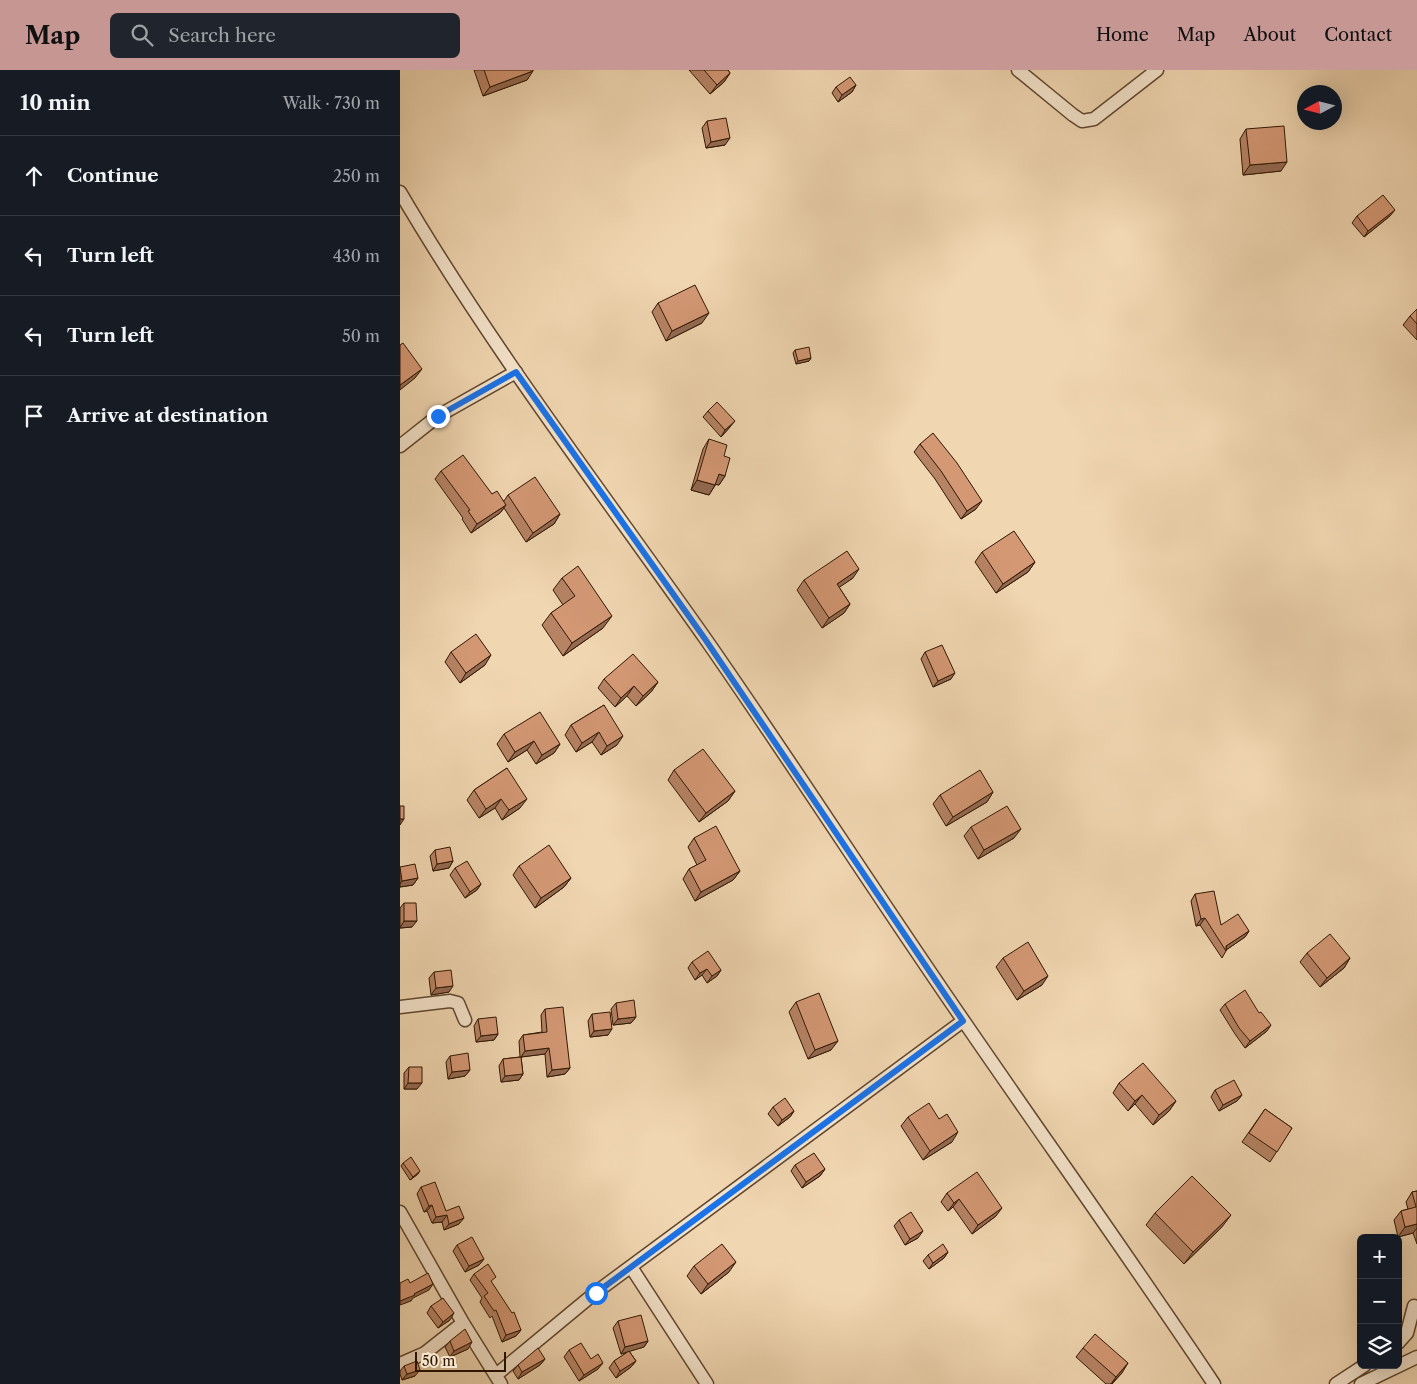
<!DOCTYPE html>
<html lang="en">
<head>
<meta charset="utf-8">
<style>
  :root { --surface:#171b24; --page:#20242c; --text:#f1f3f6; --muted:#9ea1a6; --line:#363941; --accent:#c59692 }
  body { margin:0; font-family:"Libre Caslon Text",serif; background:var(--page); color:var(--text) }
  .controls { position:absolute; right:15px; bottom:15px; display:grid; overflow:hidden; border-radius:8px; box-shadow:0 5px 20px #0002 }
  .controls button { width:45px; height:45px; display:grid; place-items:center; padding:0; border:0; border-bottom:1px solid var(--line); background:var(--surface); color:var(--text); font:25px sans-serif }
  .compass { position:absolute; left:897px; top:15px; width:45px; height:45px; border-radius:50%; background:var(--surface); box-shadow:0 5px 20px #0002; rotate:263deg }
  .scale { position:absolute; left:15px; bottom:12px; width:91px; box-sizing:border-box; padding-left:5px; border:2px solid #301702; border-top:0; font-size:14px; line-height:18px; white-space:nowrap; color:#301702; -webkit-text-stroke:4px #f5e4cc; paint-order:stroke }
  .stop { position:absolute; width:15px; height:15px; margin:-11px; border:4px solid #1a73e8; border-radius:50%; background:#fff }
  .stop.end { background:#1a73e8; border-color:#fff; box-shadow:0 1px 5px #0008 }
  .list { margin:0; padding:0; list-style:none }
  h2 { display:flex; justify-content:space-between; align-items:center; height:65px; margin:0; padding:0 20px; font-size:21px }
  h2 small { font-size:16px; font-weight:400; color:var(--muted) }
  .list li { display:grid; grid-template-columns:32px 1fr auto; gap:15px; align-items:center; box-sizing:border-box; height:80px; padding:0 20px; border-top:1px solid var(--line) }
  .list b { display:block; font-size:19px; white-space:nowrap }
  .list em { font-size:16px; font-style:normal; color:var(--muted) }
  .icon { flex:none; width:28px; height:28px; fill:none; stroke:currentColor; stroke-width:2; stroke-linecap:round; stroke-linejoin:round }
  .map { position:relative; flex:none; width:1017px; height:1314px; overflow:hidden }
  header { display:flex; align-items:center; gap:30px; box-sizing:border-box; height:70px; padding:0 25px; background:var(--accent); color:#111 }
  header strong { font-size:24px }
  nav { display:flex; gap:28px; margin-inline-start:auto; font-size:18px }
  .search { width:350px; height:45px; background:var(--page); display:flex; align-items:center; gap:12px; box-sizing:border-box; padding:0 18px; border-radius:8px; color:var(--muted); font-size:19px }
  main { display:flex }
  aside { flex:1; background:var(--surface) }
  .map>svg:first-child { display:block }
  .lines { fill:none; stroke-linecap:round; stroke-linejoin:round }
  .minor-casing { stroke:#60472e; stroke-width:15 }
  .minor { stroke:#f5e4cc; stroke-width:12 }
  .wall { fill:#b68365; stroke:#301702 }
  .shaded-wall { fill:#946a52; stroke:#301702 }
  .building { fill:#d49875; stroke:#301702 }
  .route { stroke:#1a73e8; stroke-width:6 }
</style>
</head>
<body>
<header>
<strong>Map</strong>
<div class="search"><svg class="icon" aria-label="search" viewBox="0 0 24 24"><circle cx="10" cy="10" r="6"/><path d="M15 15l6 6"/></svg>Search here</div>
<nav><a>Home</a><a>Map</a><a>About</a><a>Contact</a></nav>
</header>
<main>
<aside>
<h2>10 min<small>Walk · 730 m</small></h2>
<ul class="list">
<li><svg class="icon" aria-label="ahead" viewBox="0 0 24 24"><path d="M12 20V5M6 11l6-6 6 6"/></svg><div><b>Continue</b></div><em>250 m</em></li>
<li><svg class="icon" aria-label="left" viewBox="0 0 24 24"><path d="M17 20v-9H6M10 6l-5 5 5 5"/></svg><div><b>Turn left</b></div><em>430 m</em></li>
<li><svg class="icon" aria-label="left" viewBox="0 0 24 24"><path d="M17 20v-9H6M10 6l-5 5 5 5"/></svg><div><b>Turn left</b></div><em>50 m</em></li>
<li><svg class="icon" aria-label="arrive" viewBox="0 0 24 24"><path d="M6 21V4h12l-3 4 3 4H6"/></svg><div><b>Arrive at destination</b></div></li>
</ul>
</aside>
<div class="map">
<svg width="1017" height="1314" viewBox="0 0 1017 1314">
  <rect width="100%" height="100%" fill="#f0d6b1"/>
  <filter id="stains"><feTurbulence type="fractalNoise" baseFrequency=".004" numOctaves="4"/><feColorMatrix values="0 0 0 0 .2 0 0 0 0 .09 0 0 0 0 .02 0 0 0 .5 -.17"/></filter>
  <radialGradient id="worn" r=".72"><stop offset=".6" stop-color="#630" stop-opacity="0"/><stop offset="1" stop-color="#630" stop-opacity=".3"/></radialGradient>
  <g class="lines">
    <defs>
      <path id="minor" d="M618,0L673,45L682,51L694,49L757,0
        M0,122C92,279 203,423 307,571C394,696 476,824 563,950C646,1071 732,1191 814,1314
        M0,376L38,346L116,302
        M0,937L50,931L58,933L65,950
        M0,1142L63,1253L101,1314
        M231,1197L307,1314
        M998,1273L1007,1263L1014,1236
        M0,1294L25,1283L63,1253
        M96,1305L195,1223L563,951
        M936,1314L965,1295
        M961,1314L1017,1287"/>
    </defs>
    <use href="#minor" class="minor-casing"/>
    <use href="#minor" class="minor"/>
  </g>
  <path class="wall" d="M74,0H133L127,10L83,26Z
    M289,0H328L330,3L324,12L310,24Z
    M456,15L452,22L438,32L432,23L436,17Z
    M307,51L325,75L306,78L302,58Z
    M846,59L881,101L843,105L840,69Z
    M957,146H990L964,167L952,153Z
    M258,233L302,253L266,271L252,242Z
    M1017,239V270L1003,255L1010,246Z
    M395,280L411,288L409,291L396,294L393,283Z
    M308,341L330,357L321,367L303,347Z
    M309,369L324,386L325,406L319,415L316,414L309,425L291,420L303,379Z
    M520,374L576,439L561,449L535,409L514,382Z
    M41,401L92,424L104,431L108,425L160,444L154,454L126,472L104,438L100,443L71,463L62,449L63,448L35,409Z
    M582,482L635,492L628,502L596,523L575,492Z
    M162,508L203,558L163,586L142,555L151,543L163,535L153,520Z
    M453,508L439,517L450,534L444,543L422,558L397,520L404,510Z
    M51,582L85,595L60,613L45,592Z
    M525,582L551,609L533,617L521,589Z
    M204,609L258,612L251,622L236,636L227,626L215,637L198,618Z
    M204,635L217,675L201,685L192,672L176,682L165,665L171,655Z
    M104,664L160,674L154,683L136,694L127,680L108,692L97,674Z
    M107,698L120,738L102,750L95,738L79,748L67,730L74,720Z
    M274,700L335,721L328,731L299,752L268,710Z
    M593,722L587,732L546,756L533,734L540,725Z
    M571,757L614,768L578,789L564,766Z
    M294,768L340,801L333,810L295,831L283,809L289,799L297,795L288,777Z
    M35,780L53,791L49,798L33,801L30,786Z
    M119,796L171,808L164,817L135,838L113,805Z
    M0,797L18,808L13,815L0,817Z
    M55,798L81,814L77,820L65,828L50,805Z
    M795,824L821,855L849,861L845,867L826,880V881L822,888L800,855L796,856L791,831Z
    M4,833L12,857L0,858V838Z
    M907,883L950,888L944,898L920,917L900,892Z
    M603,888L642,915L617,930L596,897Z
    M292,892L321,900L317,906L307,913L302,905L295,910L288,898Z
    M34,902L49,922L31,925L29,908Z
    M396,932L431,980L408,989L389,942Z
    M216,933L236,947L231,953L213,955L211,939Z
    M825,934L867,961L845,978L835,964L820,940Z
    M145,939L170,998L165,1004L147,1007L145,984L121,987L123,1004L119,1010L101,1012L99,996L103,989L120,987L119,971L123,965L142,962L141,945Z
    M192,944L208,965L190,967L188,951Z
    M78,949L98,964L94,970L76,972L74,956Z
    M50,986L70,1000L65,1006L48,1009L46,992Z
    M9,997L17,1019H4V1003Z
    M719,1013L776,1031L769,1041L753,1055L735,1034L728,1041L713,1023Z
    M815,1020L842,1025L837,1031L819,1041L811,1027Z
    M373,1037L394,1041L390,1047L378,1056L368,1044Z
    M865,1039L892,1058L870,1092L842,1072Z
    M508,1047L552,1072L523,1090L501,1056Z
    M3,1093L18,1104L10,1110L1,1096Z
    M395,1095L425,1099L420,1106L402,1118L391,1101Z
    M21,1117L46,1141L59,1154L44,1160L42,1152L32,1153L27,1141L24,1142L17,1124Z
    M1017,1121V1174L1013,1163L998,1167L994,1150L1001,1141L1008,1139L1006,1132L1012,1122Z
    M547,1123L596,1146L572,1164L553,1137L548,1141L541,1132Z
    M755,1143L822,1157L784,1194L746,1155Z
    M499,1150L518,1168L505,1175L494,1156Z
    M57,1175L84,1189L79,1195L65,1202L53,1181Z
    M548,1182L544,1188L529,1199L523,1191L528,1185Z
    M294,1196L329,1202L301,1224L287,1206Z
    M74,1204L92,1213L121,1260L116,1266L102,1272L92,1246L90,1248L80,1232L82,1228L70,1210Z
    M31,1236L50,1250L38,1258L27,1243Z
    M218,1251L248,1271L244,1277L229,1281L236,1291L231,1297L216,1308L209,1298L214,1291L228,1282L221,1284L213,1258Z
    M50,1271L68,1279L50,1287L45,1277Z
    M683,1278L722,1303L712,1314H706L676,1287Z
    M169,1280L191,1289L198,1299L179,1311L164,1287Z
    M145,1289L140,1295L118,1309L113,1301L118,1295Z
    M4,1296L15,1306L2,1310L0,1304V1301Z"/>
  <path class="shaded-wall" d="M133,1L127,10L83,26L90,17Z
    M330,3L324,12L310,24L317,15Z
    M456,15L452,22L438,32L442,25Z
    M330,68L325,75L306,78L311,72Z
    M887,92L881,101L843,105L850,95Z
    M995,140L990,146L964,167L968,161Z
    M309,243L302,253L266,271L272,261Z
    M411,288L409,291L396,294L398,291Z
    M22,299L15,308L0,320V315Z
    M335,351L330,357L321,367L325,360Z
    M319,404L325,406L319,415L312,414Z
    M297,410L315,415L309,425L291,420Z
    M582,431L576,439L561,449L567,441Z
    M106,435L100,443L71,463L77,454Z
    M160,444L154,454L126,472L133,463Z
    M635,492L628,502L596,523L603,514Z
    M459,499L453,508L431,523L437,514Z
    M450,534L444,543L422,558L429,548Z
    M212,546L203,558L163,586L172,573Z
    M91,585L85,595L60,613L66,603Z
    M555,603L551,609L533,617L538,611Z
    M258,612L251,622L236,636L243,626Z
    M234,616L227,626L215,637L221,628Z
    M199,662L192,672L176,682L182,673Z
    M223,666L217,675L201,685L207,676Z
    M134,671L127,680L108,692L115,682Z
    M160,674L154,683L136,694L142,685Z
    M335,721L328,731L299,752L306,743Z
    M593,722L587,732L546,756L553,747Z
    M101,729L95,738L79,748L86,739Z
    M127,729L120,738L102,750L109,740Z
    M0,749H4L0,755Z
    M621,759L614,768L578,789L584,780Z
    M53,791L49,798L33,801L37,794Z
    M340,801L333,810L295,831L301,822Z
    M18,808L13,815L0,817V814L2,811Z
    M171,808L164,817L135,838L141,828Z
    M81,814L77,820L65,828L70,822Z
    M805,848L800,855L796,856L801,849Z
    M4,851H17L12,857L0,858Z
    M849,861L845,867L826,880V876Z
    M950,888L944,898L920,917L927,908Z
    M307,899L302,905L295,910L300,903Z
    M321,900L317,906L307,913L312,906Z
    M648,906L642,915L617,930L624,921Z
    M53,916L49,922L31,925L36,918Z
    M236,947L231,953L213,955L218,949Z
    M871,955L867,961L845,978L850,971Z
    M212,959L208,965L190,967L194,961Z
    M98,964L94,970L76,972L81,966Z
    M438,971L431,980L408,989L415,980Z
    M149,978L145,984L121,987L125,981Z
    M170,998L165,1004L147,1007L152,1000Z
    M70,1000L65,1006L48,1009L52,1002Z
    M123,1004L119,1010L101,1012L105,1006Z
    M8,1013H22L17,1019H4Z
    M742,1025L735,1034L728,1041L735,1031Z
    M842,1025L837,1031L819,1041L823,1035Z
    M776,1031L769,1041L753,1055L759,1045Z
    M394,1041L390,1047L378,1056L382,1050Z
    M558,1062L552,1072L523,1090L530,1081Z
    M425,1099L420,1106L402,1118L406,1112Z
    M20,1101L18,1104L10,1110L13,1107Z
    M559,1129L553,1137L548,1141L554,1133Z
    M32,1135L27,1141L24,1142L29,1136Z
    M602,1138L596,1146L572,1164L578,1155Z
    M47,1145L42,1152L32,1153L36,1147Z
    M831,1145L822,1157L784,1194L793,1182Z
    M64,1148L59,1154L44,1160L49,1154Z
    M1017,1154V1158L1013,1163L998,1167L1005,1157Z
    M523,1161L518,1168L505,1175L510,1169Z
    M548,1182L544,1188L529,1199L533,1193Z
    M84,1189L79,1195L65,1202L69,1196Z
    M336,1192L329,1202L301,1224L308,1214Z
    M33,1214L29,1220L13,1228L11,1231L0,1235V1231Z
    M54,1243L50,1250L38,1258L43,1252Z
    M121,1260L116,1266L102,1272L106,1265Z
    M248,1271L244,1277L221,1284L225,1277Z
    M72,1272L68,1279L50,1287L54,1281Z
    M145,1289L140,1295L118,1309L122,1302Z
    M236,1291L231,1297L216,1308L220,1301Z
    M203,1293L198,1299L179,1311L184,1305Z
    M728,1293L722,1303L711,1314L716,1307Z
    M20,1300L15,1306L2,1310L7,1304Z"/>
  <path class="building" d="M84,0H133V1L90,17Z
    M304,0H328L330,3L317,15Z
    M450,7L456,15L442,25L436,17Z
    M326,48L330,68L311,72L307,51Z
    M884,56L887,92L850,95L846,59Z
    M983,125L995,140L968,161L957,146Z
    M295,215L309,243L272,261L258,233Z
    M1017,239V254L1010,246Z
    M3,273L22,299L0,315V275Z
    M409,277L411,288L398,291L395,280Z
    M317,332L335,351L325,360L308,341Z
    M533,363L557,393L582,431L567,441L541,401L520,374Z
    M309,369L327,375L324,386L330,388L325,406L319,404L315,415L297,410Z
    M63,385L92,424L97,421L106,435L77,454L68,441L70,440L41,401Z
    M135,407L160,444L133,463L108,425Z
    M614,461L635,492L603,514L582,482Z
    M447,481L459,499L437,514L450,534L429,548L404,510Z
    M178,496L212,546L172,573L151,543L175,526L162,508Z
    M76,564L91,585L66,603L51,582Z
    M542,575L555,603L538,611L525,582Z
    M233,584L258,612L243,626L234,616L221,628L204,609Z
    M204,635L223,666L207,676L199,662L182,673L171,655Z
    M140,642L160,674L142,685L134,671L115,682L104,664Z
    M303,679L335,721L306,743L274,700Z
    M107,698L127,729L109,740L101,729L86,739L74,720Z
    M580,700L593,722L553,747L540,725Z
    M0,736H4V749H0Z
    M607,736L621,759L584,780L571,757Z
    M316,756L340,801L301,822L289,799L306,790L294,768Z
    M149,775L171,808L141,828L119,796Z
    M50,777L53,791L37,794L35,780Z
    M67,791L81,814L70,822L55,798Z
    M15,794L18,808L2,811L0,797Z
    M814,821L821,855L838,844L849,861L826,876V881L805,848L801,849L795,824Z
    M4,833H16L17,851H4Z
    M930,864L950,888L927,908L907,883Z
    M628,872L648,906L624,921L603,888Z
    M308,881L321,900L312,906L307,899L300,903L292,892Z
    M51,900L53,916L36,918L34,902Z
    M845,920L859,943L861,942L871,955L850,971L839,958L825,934Z
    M419,923L438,971L415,980L396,932Z
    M234,930L236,947L218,949L216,933Z
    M163,937L170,998L152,1000L149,978L125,981L123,965L147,962L145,939Z
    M210,942L212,959L194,961L192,944Z
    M96,947L98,964L81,966L78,949Z
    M68,983L70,1000L52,1002L50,986Z
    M121,987L123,1004L105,1006L103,989Z
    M743,993L776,1031L759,1045L742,1025L735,1031L719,1013Z
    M9,997H22V1013H8Z
    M834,1010L842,1025L823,1035L815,1020Z
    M385,1028L394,1041L382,1050L373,1037Z
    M529,1033L539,1049L547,1044L558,1062L530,1081L508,1047Z
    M865,1039L892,1058L877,1082L849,1063Z
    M414,1083L425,1099L406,1112L395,1095Z
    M11,1087L20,1101L13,1107L3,1093Z
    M577,1102L602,1138L578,1155L559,1129L554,1133L547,1123Z
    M792,1106L831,1145L793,1182L755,1143Z
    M35,1112L46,1141L59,1136L64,1148L49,1154L47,1145L36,1147L32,1135L29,1136L21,1117Z
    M1017,1121V1154L1005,1157L1001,1141L1016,1137L1012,1122Z
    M511,1142L523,1161L510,1169L499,1150Z
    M72,1167L84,1189L69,1196L57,1175Z
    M322,1174L336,1192L308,1214L294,1196Z
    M543,1174L548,1182L533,1193L528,1185Z
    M88,1194L96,1207L91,1211L112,1243L114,1242L121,1260L106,1265L96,1240L94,1241L84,1226L88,1223L74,1204Z
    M28,1203L33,1214L14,1224L15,1225L0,1231V1213L8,1209L10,1213Z
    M43,1228L54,1243L43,1252L31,1236Z
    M241,1245L248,1271L225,1277L218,1251Z
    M65,1259L72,1272L54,1281L50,1271Z
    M695,1264L728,1293L716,1307L683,1278Z
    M181,1273L191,1289L198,1284L203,1293L184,1305L169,1280Z
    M138,1278L145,1289L122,1302L118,1295Z
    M229,1281L236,1291L220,1301L214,1291Z
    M17,1291L20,1300L7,1304L4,1296Z"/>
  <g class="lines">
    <path class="route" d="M38,346L116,302L305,569L563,951L196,1223"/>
  </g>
  <rect width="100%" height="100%" filter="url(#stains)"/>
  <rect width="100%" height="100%" fill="url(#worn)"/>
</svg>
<div class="controls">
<button>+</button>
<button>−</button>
<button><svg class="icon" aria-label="layers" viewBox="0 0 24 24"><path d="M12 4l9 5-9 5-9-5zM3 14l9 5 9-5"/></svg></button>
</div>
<svg class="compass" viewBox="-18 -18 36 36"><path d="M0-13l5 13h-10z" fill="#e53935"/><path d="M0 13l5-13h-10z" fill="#9ea1a6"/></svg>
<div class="scale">50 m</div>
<div class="stop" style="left:196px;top:1223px"></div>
<div class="stop end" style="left:38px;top:346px"></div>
</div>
</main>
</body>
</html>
